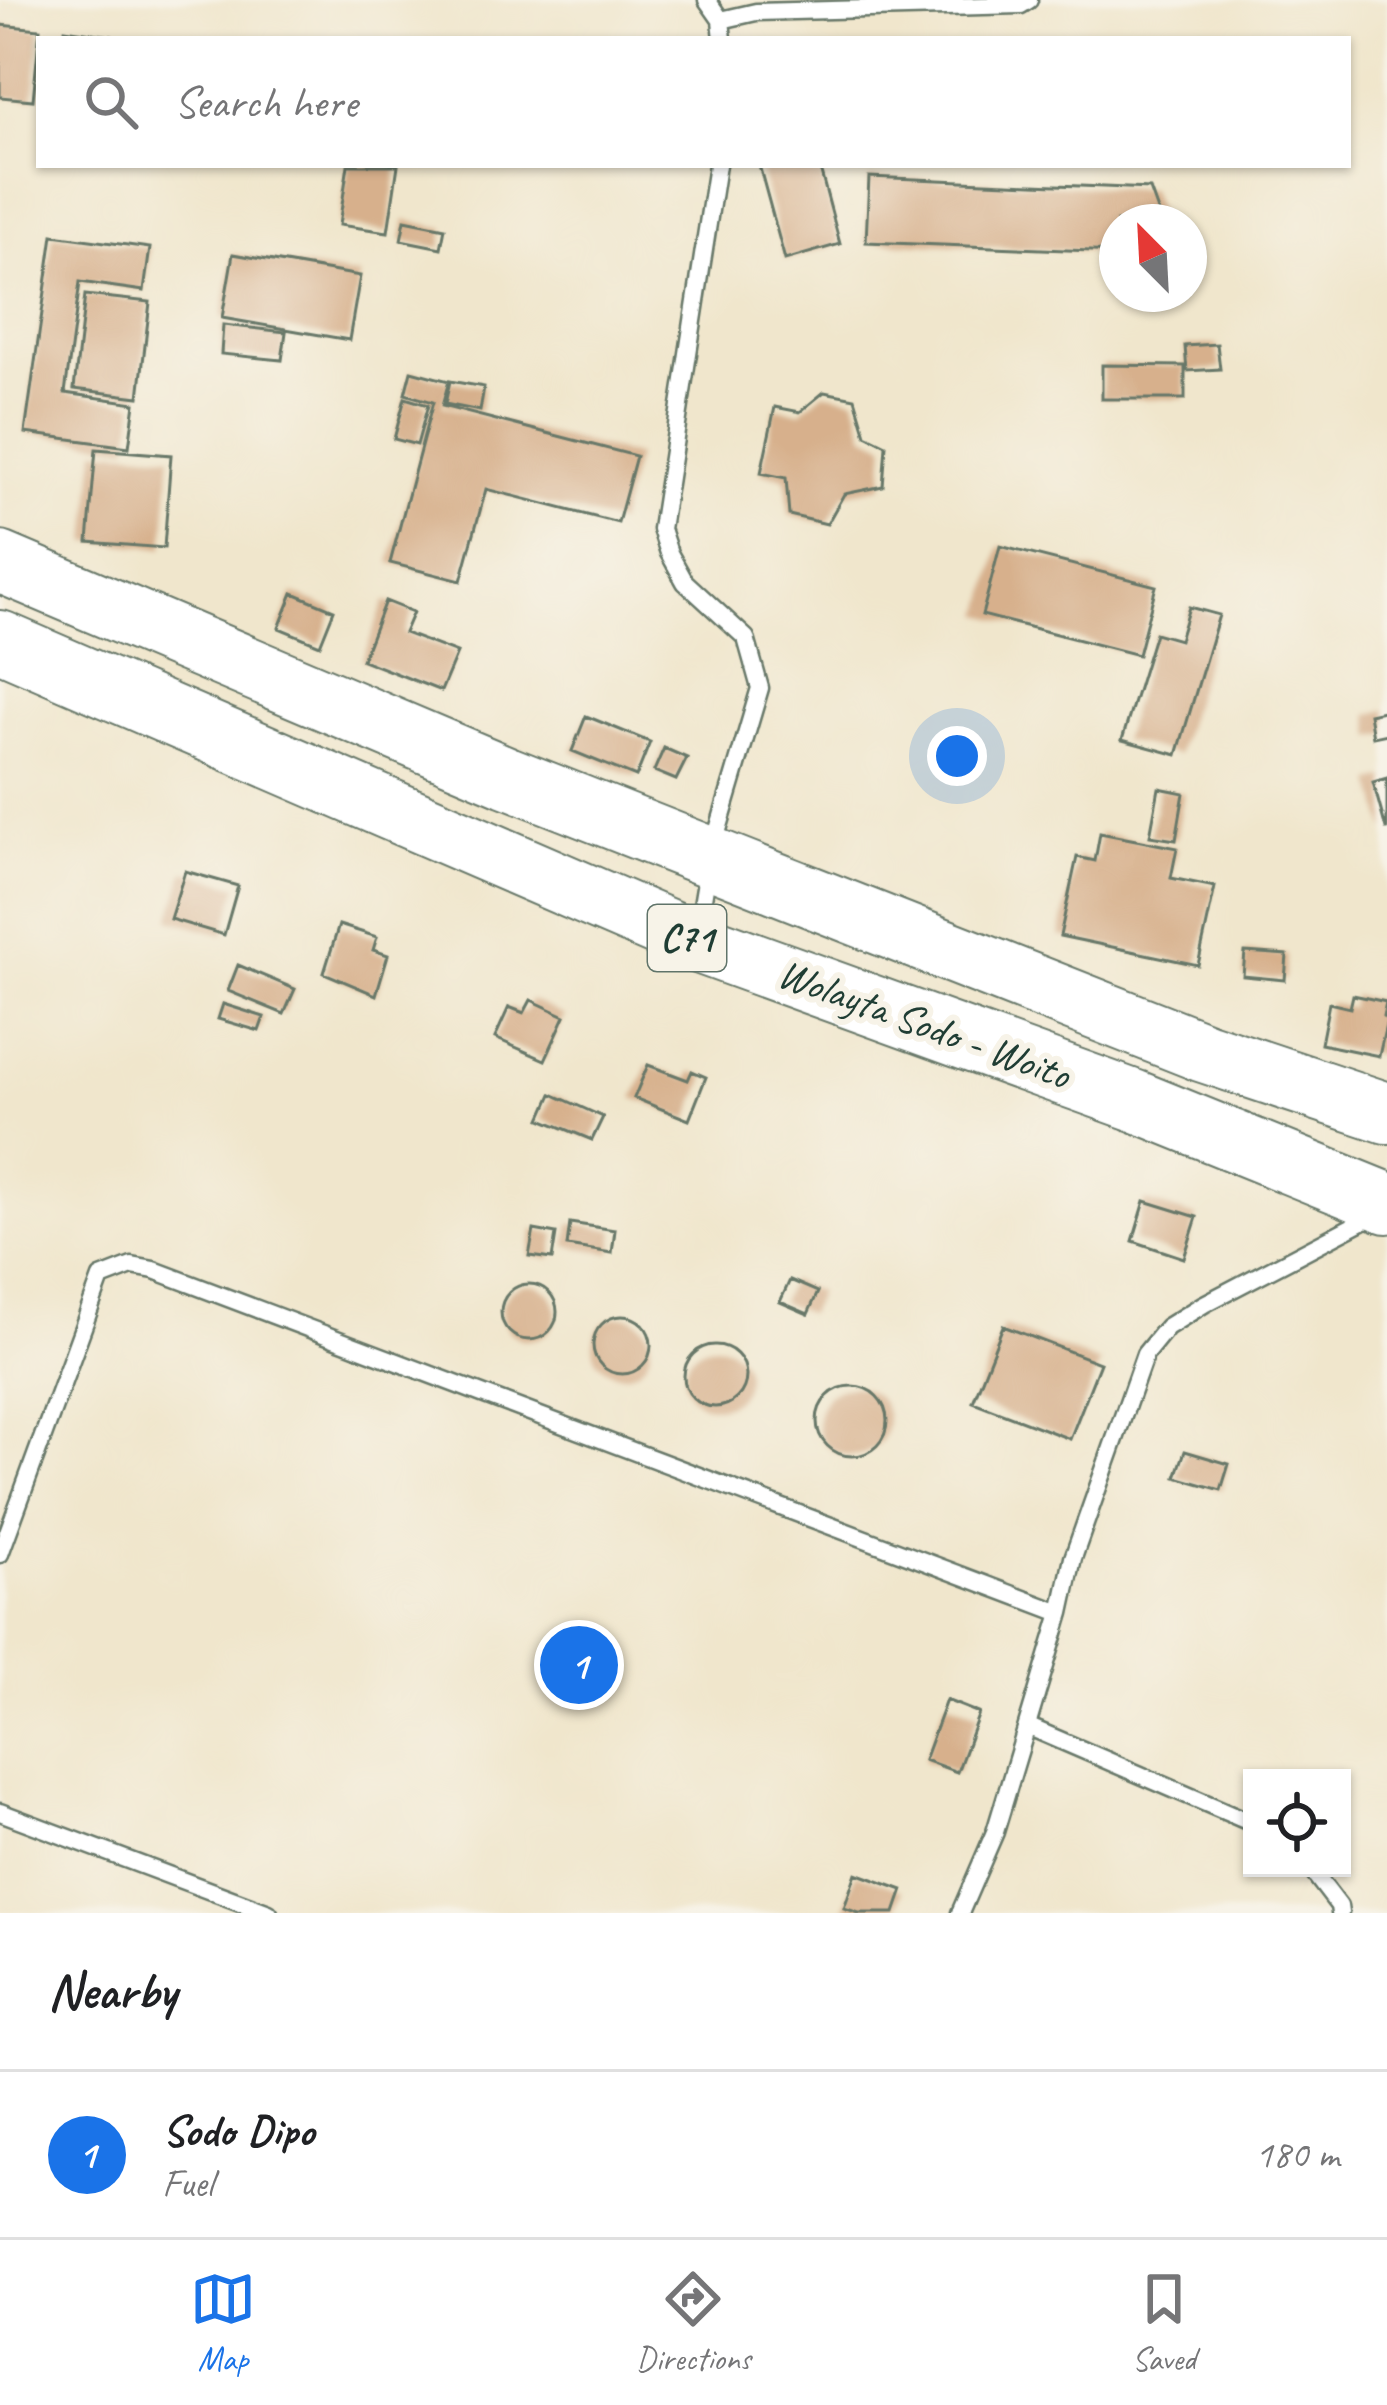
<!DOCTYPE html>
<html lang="en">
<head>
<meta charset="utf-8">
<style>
  :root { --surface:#fff; --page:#f6f6f6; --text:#202124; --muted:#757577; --line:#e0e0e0; --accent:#1a73e8 }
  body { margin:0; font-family:Caveat,sans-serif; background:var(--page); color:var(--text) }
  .controls { position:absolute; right:36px; bottom:36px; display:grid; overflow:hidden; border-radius:0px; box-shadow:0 3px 9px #0004 }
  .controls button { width:108px; height:108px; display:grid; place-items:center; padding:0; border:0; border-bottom:3px solid var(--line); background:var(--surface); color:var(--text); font:60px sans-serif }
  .compass { position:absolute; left:1099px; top:204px; width:108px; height:108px; border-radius:50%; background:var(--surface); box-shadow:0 3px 9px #0004; rotate:336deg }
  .you { position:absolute; left:957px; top:756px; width:42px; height:42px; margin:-30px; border:9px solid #fff; border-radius:50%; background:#1a73e8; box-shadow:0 0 0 18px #1a73e833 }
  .badge { display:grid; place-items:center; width:78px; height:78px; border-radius:50%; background:var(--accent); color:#fff; font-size:39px; font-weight:700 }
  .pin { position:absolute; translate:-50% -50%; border:6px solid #fff; box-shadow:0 3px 12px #0006 }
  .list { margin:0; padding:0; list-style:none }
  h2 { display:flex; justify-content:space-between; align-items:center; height:156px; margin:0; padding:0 48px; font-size:51px }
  h2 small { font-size:39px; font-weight:400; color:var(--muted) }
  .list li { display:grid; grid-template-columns:78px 1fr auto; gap:36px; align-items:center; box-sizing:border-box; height:168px; padding:0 48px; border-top:3px solid var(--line) }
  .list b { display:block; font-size:45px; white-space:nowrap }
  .list p { margin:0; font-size:39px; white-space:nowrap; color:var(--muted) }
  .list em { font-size:39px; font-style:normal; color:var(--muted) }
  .icon { flex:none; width:66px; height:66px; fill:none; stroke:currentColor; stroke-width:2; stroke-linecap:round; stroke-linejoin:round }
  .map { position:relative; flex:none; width:1387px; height:1913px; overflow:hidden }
  .search { position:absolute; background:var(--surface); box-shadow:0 3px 9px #0004; left:36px; right:36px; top:36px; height:132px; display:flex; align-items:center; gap:30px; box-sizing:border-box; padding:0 42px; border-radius:0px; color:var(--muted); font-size:45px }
  .sheet { height:324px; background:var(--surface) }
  nav { display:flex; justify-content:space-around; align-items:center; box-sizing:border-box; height:168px; border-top:3px solid var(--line); background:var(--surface); font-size:33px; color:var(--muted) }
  nav a { display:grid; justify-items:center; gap:6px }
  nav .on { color:var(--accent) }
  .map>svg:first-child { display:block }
  .building { fill:#d7b08c }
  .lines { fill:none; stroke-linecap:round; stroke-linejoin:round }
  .lane-casing { stroke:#687869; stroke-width:21 }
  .highway-casing { stroke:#687869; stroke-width:64 }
  .lane { stroke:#fff; stroke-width:16 }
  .highway { stroke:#fff; stroke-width:60 }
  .labels { text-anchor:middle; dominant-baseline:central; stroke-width:12; stroke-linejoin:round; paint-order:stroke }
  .shield { fill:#f7f3e8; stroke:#60746a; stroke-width:3 }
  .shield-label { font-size:39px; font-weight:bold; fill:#1f3d34 }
  .street-label { font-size:42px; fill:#1f3d34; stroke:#f7f3e8 }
</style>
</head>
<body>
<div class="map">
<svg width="1387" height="1913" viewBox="0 0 1387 1913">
  <rect width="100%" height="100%" fill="#f7f3e8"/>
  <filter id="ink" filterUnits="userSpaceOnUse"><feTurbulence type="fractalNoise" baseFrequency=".00833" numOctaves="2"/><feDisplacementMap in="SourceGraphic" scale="24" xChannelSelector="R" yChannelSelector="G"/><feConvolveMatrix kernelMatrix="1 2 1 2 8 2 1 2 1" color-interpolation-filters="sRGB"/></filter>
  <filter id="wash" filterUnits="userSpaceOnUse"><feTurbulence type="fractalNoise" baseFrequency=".004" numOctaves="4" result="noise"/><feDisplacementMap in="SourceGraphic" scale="48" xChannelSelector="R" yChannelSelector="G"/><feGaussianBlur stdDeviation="2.7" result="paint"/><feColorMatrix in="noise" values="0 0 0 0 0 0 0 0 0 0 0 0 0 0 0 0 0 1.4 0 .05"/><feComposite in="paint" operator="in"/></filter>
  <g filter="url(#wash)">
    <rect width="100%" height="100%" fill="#f0e6cc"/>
    <g id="blocks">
      <path class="building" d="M0,25L40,29L33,100L0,97Z
        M65,29L112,36V39H63Z
        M348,165H398L388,232L339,225Z
        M759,165H819L840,244L785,260Z
        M869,177L1150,189L1162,222H1117V252L866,242Z
        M405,220L445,228L441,248L401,240Z
        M53,235L150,248L144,291L80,282L65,393L135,403L129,447L25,433Z
        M233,254L360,276L349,340L222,318Z
        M85,295L150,302L139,397L74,389Z
        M223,325L286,332L282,360L221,354Z
        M1217,344L1220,369L1187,371L1185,346Z
        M1102,365L1185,366V399H1102Z
        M411,371L449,381L442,406L636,456L618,523L486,489L461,581L390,563L433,402L405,394Z
        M450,381L484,387L480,411L445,404Z
        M824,392L855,398L866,435L886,445L883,486L844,494L827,524L789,515L786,478L761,473L775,407L800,412Z
        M405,398L428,405L417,445L394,439Z
        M96,449L171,455L164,548L88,542Z
        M1000,546L1156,586L1138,655L982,615Z
        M293,593L334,610L320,645L279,628Z
        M385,601L413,612L404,633L457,653L441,691L362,660Z
        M1189,607L1219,615L1177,755L1122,740L1155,633L1179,640Z
        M1387,710V734L1373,737L1369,714Z
        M586,716L650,742L636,777L572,751Z
        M664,748L687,758L676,780L654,771Z
        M1387,778V829H1386L1373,782Z
        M1159,788L1184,793L1176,840L1150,836Z
        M1100,833L1177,848L1171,878L1215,887L1198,965L1060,936L1077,857L1095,861Z
        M185,871L238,886L224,935L170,919Z
        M339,925L377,937L373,950L388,955L376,995L324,973Z
        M1245,952L1287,955L1285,980L1243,976Z
        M238,965L295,989L284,1014L228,991Z
        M1353,995L1386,1002L1383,1016L1387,1020L1379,1056L1321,1044L1329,1003L1350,1008Z
        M531,1000L565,1016L545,1060L495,1038L509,1007L524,1013Z
        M223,1004L264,1017L259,1031L218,1019Z
        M648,1065L688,1080L692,1071L706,1077L689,1120L634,1098Z
        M552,1094L603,1117L592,1140L541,1119Z
        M1145,1201L1197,1217L1184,1258L1133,1241Z
        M570,1223L615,1230L612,1253L567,1246Z
        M534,1230L556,1234L552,1259L529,1256Z
        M790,1280L818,1292L808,1314L780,1302Z
        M501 1312a28 28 0 1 1 56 0a28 28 0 1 1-56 0Z
        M593 1345a29 29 0 1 1 58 0a29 29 0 1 1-58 0Z
        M1003,1326L1100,1363L1070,1439L973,1402Z
        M684 1376a31 31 0 1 1 62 0a31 31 0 1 1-62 0Z
        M817 1421a35 35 0 1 1 70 0a35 35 0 1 1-70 0Z
        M1185,1451L1229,1464L1221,1490L1176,1477Z
        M946,1700L979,1713L957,1772L924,1760Z
        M856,1873L903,1890L895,1913H859L844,1908Z"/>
    </g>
  </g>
  <g filter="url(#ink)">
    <use href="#blocks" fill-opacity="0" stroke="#687869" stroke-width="3"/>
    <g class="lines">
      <defs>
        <path id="lane" d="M707,0L721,20L723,39
          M721,20L756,12L1021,5L1029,0
          M698,929L710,857L760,688L746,638L685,582L669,553L661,529L717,165
          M0,1554L101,1278L132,1266L154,1270L1061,1613
          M1027,1726L1252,1823
          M0,1812L269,1913
          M1310,1868L1339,1906L1340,1913
          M960,1913L995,1832L1061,1613L1073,1558L1145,1354L1167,1327L1204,1304L1376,1214"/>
        <path id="highway" d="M0,562L507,777L1204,1052L1387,1113
          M0,641L696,942L1133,1100L1387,1203"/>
      </defs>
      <use href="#lane" class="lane-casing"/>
      <use href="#highway" class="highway-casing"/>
      <use href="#lane" class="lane"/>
      <use href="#highway" class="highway"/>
    </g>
  </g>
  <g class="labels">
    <rect class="shield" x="648" y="905" width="78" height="66" rx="9"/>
    <g class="shield-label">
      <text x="687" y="938">C71</text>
    </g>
    <g class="street-label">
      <text transform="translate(924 1024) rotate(20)">Wolayta Sodo - Woito</text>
    </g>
  </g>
</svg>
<div class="controls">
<button><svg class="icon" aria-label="locate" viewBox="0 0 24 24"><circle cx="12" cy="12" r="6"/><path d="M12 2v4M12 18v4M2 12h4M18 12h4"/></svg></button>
</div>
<svg class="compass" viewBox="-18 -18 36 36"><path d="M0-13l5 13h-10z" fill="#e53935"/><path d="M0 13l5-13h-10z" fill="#757577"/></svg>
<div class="you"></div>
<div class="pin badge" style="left:579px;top:1665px">1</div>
<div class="search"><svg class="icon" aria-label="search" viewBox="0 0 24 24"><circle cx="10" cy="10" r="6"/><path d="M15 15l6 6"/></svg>Search here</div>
</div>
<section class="sheet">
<h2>Nearby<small></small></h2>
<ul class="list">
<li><span class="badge">1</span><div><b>Sodo Dipo</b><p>Fuel</p></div><em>180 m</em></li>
</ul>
</section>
<nav>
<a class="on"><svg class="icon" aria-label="map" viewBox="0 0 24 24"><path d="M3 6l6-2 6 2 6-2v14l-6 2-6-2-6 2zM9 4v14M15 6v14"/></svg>Map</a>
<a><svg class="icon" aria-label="directions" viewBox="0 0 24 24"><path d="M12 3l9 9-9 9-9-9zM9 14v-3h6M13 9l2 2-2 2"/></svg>Directions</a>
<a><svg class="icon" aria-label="saved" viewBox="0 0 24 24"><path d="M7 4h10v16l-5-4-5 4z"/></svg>Saved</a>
</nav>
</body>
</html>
